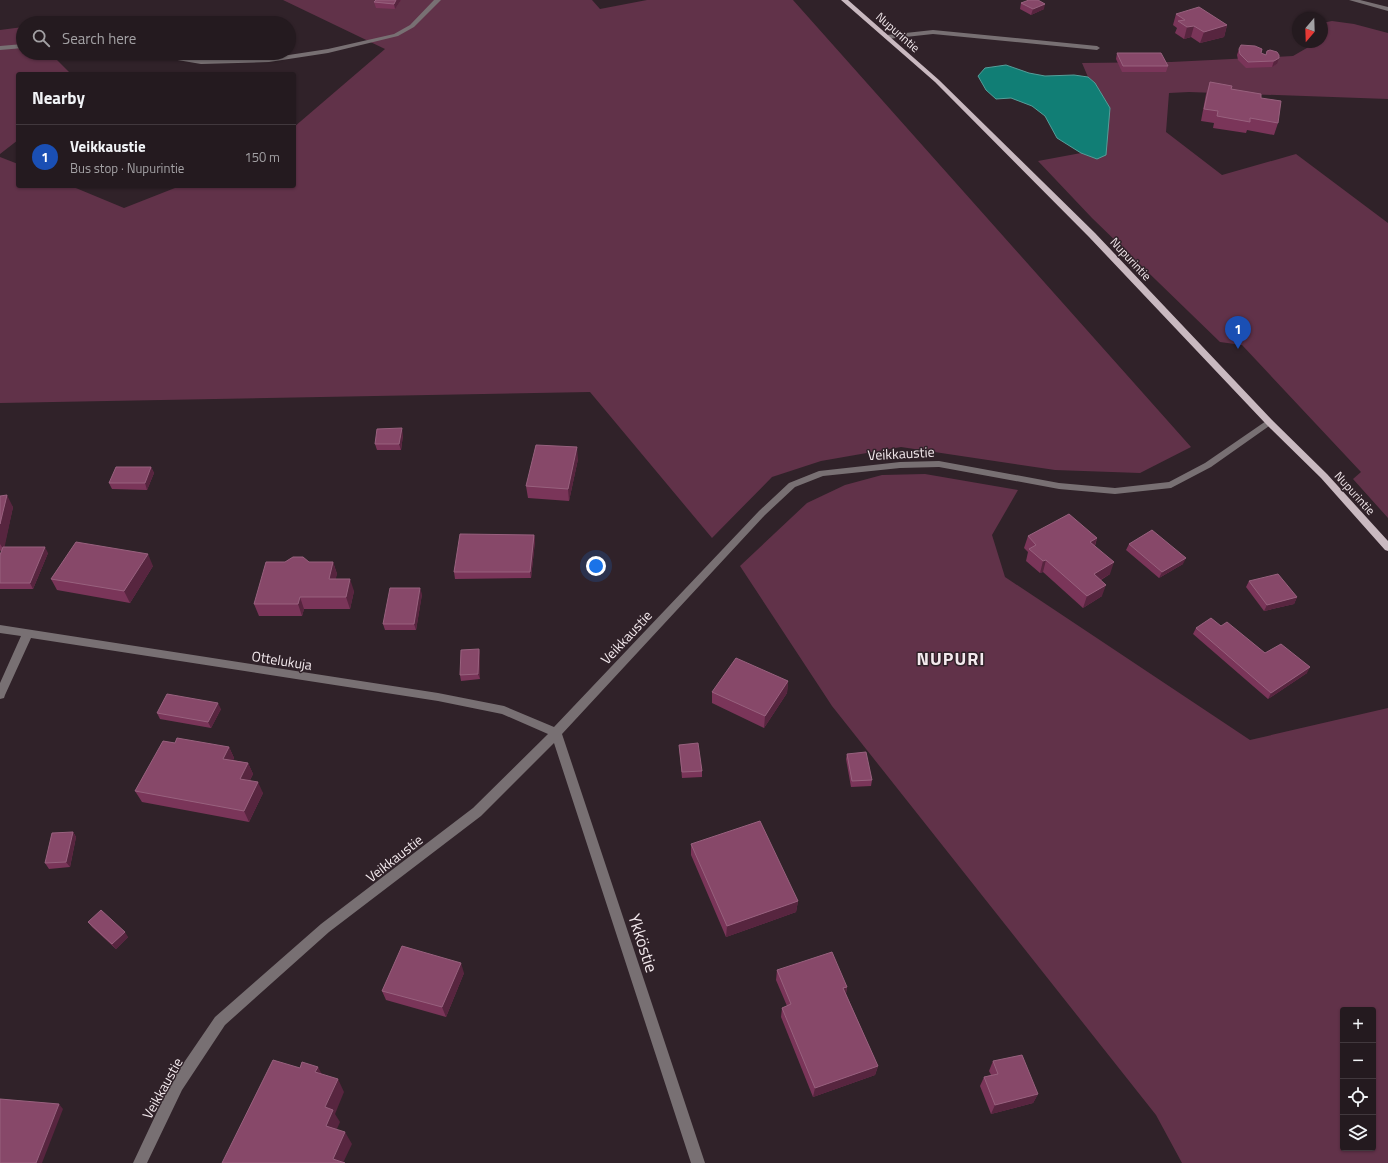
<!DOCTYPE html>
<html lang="en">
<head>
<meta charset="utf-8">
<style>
  :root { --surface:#241a1f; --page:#2c2328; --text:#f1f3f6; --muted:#a3a1a4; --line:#41383d; --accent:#57cec1 }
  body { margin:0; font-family:"Titillium Web",sans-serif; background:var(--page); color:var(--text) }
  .controls { position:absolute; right:12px; bottom:12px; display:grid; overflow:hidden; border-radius:4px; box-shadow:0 1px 3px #0004 }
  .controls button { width:36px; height:36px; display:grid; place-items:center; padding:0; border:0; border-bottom:1px solid var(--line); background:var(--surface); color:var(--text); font:20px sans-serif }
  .compass { position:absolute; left:1292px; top:12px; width:36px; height:36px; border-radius:50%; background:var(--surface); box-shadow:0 1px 3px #0004; rotate:199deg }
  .you { position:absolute; left:596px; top:566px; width:14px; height:14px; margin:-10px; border:3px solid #fff; border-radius:50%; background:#1a73e8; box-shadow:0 0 0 6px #1a73e833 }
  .badge { display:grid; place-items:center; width:26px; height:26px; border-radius:50%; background:var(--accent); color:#fff; font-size:13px; font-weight:700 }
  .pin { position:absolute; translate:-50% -33px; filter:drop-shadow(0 1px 2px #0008) }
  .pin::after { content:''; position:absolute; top:21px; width:14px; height:12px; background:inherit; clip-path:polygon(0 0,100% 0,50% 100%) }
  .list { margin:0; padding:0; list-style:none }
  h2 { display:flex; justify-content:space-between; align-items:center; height:52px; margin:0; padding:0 16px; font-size:17px }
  h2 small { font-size:13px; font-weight:400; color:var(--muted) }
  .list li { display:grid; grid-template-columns:26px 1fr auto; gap:12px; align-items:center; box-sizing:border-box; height:64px; padding:0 16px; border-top:1px solid var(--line) }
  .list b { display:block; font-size:15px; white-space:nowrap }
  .list p { margin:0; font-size:13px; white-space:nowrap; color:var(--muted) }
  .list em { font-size:13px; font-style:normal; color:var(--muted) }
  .icon { flex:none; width:22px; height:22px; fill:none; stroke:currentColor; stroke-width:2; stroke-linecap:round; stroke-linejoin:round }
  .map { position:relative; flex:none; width:1388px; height:1163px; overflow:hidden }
  .search { position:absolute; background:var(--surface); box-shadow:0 1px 3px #0004; left:16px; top:16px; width:280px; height:44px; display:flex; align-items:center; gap:10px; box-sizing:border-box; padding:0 14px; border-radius:22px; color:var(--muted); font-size:15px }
  .panel { position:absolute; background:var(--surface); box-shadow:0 1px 3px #0004; left:16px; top:72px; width:280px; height:116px; border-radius:4px }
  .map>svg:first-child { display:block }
  .green { fill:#613249; fill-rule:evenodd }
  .water { fill:#117e75; stroke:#559e99 }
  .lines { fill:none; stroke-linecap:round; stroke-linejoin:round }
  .minor { fill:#787073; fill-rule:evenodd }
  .major { fill:#c9b9c0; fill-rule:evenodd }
  .wall { fill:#7a3559 }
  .shaded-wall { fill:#57253f }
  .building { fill:#874869; stroke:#98617e }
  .labels { text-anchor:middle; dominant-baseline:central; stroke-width:3; stroke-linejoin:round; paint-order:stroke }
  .far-street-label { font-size:12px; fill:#f3e9ed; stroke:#302229 }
  .street-label { font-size:14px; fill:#f3e9ed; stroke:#302229 }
  .near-street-label { font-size:17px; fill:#f3e9ed; stroke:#302229 }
  .district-label { font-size:18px; font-weight:bold; letter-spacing:1px; fill:#f3e9ed; stroke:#302229 }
</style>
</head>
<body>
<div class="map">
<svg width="1388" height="1163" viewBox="0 0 1388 1163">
  <rect width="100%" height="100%" fill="#302229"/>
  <path class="green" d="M283,0H592L600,9L647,0H793L1191,447L1140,473L1055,470L901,447L821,461L772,477L712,538L590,392L0,403V157L18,164V186H71L124,208L180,186H294V127L385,49Z
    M1332,21L1354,24L1388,33V99L1189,92L1169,93L1166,132L1222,175L1296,154L1388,223V518L1353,479L1361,472L1242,345L1220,342L1092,218L1038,161L1081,153L1097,159L1095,83L1088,77L1082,63L1171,62L1293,56L1312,45V42H1322V23Z
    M23,27V53H50L71,74H18V140L0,154V30Z
    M925,474L1018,490L992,535L1005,577L1250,740L1388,708V1163H1182L1156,1115L832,706L740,566L807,503L845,485L882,475ZM1343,1010H1373V1148H1343Z"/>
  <path class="water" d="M1006,65L1029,73L1045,76L1074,75L1088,77L1095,83L1110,108L1106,155L1097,159L1081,153L1057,138L1045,116L1032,106L1011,98L996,99L986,90L978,76L985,68Z"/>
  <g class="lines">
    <path class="minor" d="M434,0H441L414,27L398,36L328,53L269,62L201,64L148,55L145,53H160L201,60L269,58L328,49L394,34L410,25Z
      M1349,0H1360L1388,7V11Z
      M933,30L1097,46L1100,48L1097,50L933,34L887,39L884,37L887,35Z
      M23,44V48L0,50V46Z
      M1269,419L1272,420L1273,422L1272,424L1211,467L1171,488L1115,494L1059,489L939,467L900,468L823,476L795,487L765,515L562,734L705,1163H691L554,743L481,816L329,932L225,1025L182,1090L147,1163H133L172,1080L215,1017L321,924L473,808L548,734L502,714L438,701L31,638L5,695L4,698L0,699V683L21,636L0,633V625L438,693L504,706L554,727L759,511L789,483L819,471L900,462L939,461L1059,483L1115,488L1169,482L1205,463Z"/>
    <path class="major" d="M841,0H848L939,80L1095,233L1272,420L1327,474L1388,541V551L1385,550L1321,478L1266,424L1089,237L935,82Z"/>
  </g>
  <path class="wall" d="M401,0L395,9L376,8L374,2Z
    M1021,3L1044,9L1031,15L1020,9Z
    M1176,14L1227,25L1224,37L1200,43L1191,37L1184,39L1175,33L1177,28L1173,25Z
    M1239,49L1266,55L1277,64L1272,67L1246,68L1238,60L1237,55Z
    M1117,53L1168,66L1166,72H1122L1116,59Z
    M1210,82L1261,98L1278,123L1274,135L1247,130L1246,133L1213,128L1214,123L1201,121L1206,94Z
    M403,435L401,450H377L375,444Z
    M578,459L569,501L528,498L526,486Z
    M151,467L154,473L147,490L112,489L109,483Z
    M0,496L13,507L4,547L48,553L33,589H0V555L2,550L0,551Z
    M534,535L535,541L531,578L455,579L454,572Z
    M1028,536L1097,538L1095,546L1110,574L1101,580L1102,596L1083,608L1043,572L1040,573L1026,561L1028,552L1024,548Z
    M1129,544L1183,564L1159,578L1126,550Z
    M285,562H333L337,574L335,579L354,591L350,609H304L302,616H259L254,604Z
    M153,566L130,603L57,590L51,579Z
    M1249,581L1297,597L1294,604L1264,611L1246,587Z
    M422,594L416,630H385L383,624Z
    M1221,626L1265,653L1307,673L1268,699L1193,634L1196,628Z
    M479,649L480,655V679L461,681L460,675Z
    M788,681L787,693L764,728L712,703V692Z
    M221,709L211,728L160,719L157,713Z
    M175,743L229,747L234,758L233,760L248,763L253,774L250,780L263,793L249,822L142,802L135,791Z
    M679,745L702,771V777L682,778Z
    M847,754L872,780L871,786L851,787L846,759Z
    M73,832L76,837L70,867L49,869L45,863Z
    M691,844L798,901L796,912L726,937L691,855Z
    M88,922L128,937L116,949L92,927Z
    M777,970L847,987L846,994L878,1066L875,1075L813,1097L781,1017L782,1008L787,1006L776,980Z
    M464,973L446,1017L386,1000L382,991Z
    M993,1061L1038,1094L1033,1103L991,1114L980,1086L984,1077L991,1075L989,1071Z"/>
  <path class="shaded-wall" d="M396,0H401L395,9L394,4Z
    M1045,4L1044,9L1031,15L1033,9Z
    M1227,25L1224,37L1200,43L1204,32Z
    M1194,26L1191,37L1184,39L1187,27Z
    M1279,58L1277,64L1272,67L1274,61Z
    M402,428L403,435L401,450L399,444Z
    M577,447L578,459L569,501L568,489Z
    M151,467L154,473L147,490L145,483Z
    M7,495L13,507L4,550L0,544V524Z
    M534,535L535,541L531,578L530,572Z
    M1097,538L1093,550L1090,542Z
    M45,547L48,553L33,589L30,583Z
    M148,554L153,566L130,603L124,591Z
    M1186,558L1183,564L1159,578L1162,572Z
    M1046,560L1043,572L1040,573L1043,561Z
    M333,562L337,574L333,591L329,579Z
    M1114,562L1110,574L1090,586L1094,574Z
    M350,579L354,591L350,609L346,597Z
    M1106,585L1102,596L1083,608L1087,596Z
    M420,588L422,594L416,630L414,624Z
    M300,597L304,609L302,616L298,604Z
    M1297,597L1294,604L1264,611L1267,605Z
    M479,649L480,655V679L478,674Z
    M1310,667L1307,673L1268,699L1271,693Z
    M788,681L787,693L764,728L765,716Z
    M218,703L221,709L211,728L208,722Z
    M229,747L234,758L228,770L223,759Z
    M248,763L253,774L245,790L240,779Z
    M258,782L263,793L249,822L244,811Z
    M73,832L76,837L70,867L66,862Z
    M798,901L796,912L726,937L727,926Z
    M125,932L128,937L116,949L112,944Z
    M461,963L464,973L446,1017L442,1007Z
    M847,987L845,997L843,988Z
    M878,1066L875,1075L813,1097L815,1088Z
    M318,1067L325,1080L315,1072Z
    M338,1079L344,1092L335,1114L340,1122L333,1138L326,1126L325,1107Z
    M1038,1094L1033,1103L991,1114L995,1105Z
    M59,1104L63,1109L42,1163H36Z
    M345,1132L352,1144L343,1163L333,1159Z"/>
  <path class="building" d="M376,0H396L394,4L374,2Z
    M1029,0H1038L1045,4L1033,9L1021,3Z
    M1199,7L1227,25L1204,32L1194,26L1187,27L1178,21L1185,20L1176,14Z
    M1241,45L1255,46L1262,49L1261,53L1266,55L1267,51L1270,50L1277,52L1279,55V58L1274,61L1248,62L1240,54L1239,49Z
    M1117,53H1161L1168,66H1123Z
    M1210,82L1232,86L1231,89L1261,94V98L1281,101L1278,123L1250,118V122L1217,116L1218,111L1204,109Z
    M402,428L399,444H375L377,429Z
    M536,445L577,447L568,489L526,486Z
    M116,467H151L145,483H109Z
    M7,495L0,524V496Z
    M1069,514L1097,538L1090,542L1114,562L1094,574L1106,585L1087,596L1046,560L1043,561L1029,549L1036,545L1028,536Z
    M1152,530L1186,558L1162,572L1129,544Z
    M460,534L534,535L530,572H454Z
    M76,542L148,554L124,591L51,579Z
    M3,547H45L30,583H0V555Z
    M293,557H303L309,562H333L329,579H350L346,597H300L298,604H254L266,562H285Z
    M1278,574L1297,597L1267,605L1249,581Z
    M390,588H420L414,624H383Z
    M1211,618L1221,626L1227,622L1265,653L1281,644L1310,667L1271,693L1196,628Z
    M479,649L478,674L460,675L461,650Z
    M736,658L788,681L765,716L712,692Z
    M167,694L218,703L208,722L157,713Z
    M177,738L229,747L223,759L248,763L240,779L258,782L244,811L135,791L163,741L175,743Z
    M698,743L702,771L682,772L679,745Z
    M866,752L872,780L852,781L847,754Z
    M760,821L798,901L727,926L691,844Z
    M73,832L66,862L45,863L52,833Z
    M101,910L125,932L112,944L88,922Z
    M402,946L461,963L442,1007L382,991Z
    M832,952L847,987L843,988L878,1066L815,1088L782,1008L791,1004L777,970Z
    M1022,1055L1038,1094L995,1105L984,1077L998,1074L993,1061Z
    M273,1060L300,1068L302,1062L318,1067L315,1072L338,1079L325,1107L333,1110L326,1126L345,1132L333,1159L345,1163H222Z
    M0,1099L59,1104L36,1163H0Z"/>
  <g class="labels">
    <g class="far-street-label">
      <text transform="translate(898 32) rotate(41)">Nupurintie</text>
      <text transform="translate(1131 259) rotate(47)">Nupurintie</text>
      <text transform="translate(1355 493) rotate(48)">Nupurintie</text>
    </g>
    <g class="street-label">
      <text transform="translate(901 453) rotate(-3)">Veikkaustie</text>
      <text transform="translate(626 637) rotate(-47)">Veikkaustie</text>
      <text transform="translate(282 660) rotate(9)">Ottelukuja</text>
      <text transform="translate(394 858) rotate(-38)">Veikkaustie</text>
      <text transform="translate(162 1088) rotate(-61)">Veikkaustie</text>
    </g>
    <g class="near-street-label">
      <text transform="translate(643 943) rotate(72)">Ykköstie</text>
    </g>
    <g class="district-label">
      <text x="951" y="658">NUPURI</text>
    </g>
  </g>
</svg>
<div class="controls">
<button>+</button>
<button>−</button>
<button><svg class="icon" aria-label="locate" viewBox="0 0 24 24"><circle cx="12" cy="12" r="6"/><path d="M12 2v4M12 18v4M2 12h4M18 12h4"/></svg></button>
<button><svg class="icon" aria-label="layers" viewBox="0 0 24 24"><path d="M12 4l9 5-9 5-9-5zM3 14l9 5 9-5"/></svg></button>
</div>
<svg class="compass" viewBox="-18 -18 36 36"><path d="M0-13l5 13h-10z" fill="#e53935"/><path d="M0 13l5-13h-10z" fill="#a3a1a4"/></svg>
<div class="you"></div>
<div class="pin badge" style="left:1238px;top:349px;background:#1a4fb4">1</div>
<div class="search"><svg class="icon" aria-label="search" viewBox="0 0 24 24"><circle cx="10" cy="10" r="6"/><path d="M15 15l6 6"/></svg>Search here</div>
<section class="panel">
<h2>Nearby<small></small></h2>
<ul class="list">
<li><span class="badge" style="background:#1a4fb4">1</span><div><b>Veikkaustie</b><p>Bus stop · Nupurintie</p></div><em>150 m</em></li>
</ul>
</section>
</div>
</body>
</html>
